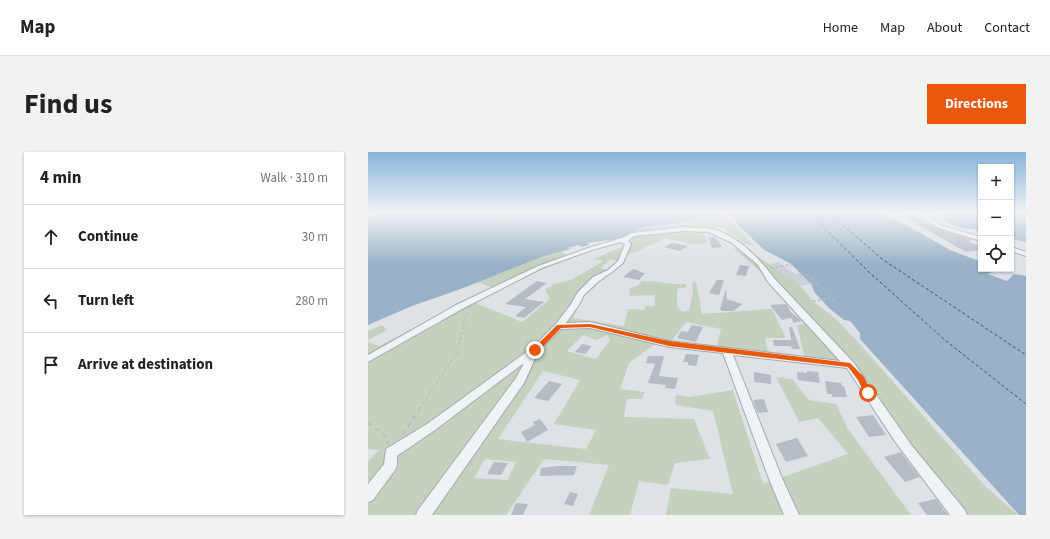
<!DOCTYPE html>
<html lang="en">
<head>
<meta charset="utf-8">
<style>
  :root { --surface:#fff; --page:#f2f2f2; --text:#222; --muted:#767676; --line:#e0e0e0; --accent:#ea580c }
  body { margin:0; font-family:"Source Sans 3",sans-serif; background:var(--page); color:var(--text) }
  .controls { position:absolute; right:12px; top:12px; display:grid; overflow:hidden; border-radius:0px; box-shadow:0 1px 3px #0004 }
  .controls button { width:36px; height:36px; display:grid; place-items:center; padding:0; border:0; border-bottom:1px solid var(--line); background:var(--surface); color:var(--text); font:20px sans-serif }
  .stop { position:absolute; width:12px; height:12px; margin:-9px; border:3px solid #ea580c; border-radius:50%; background:#fff }
  .stop.end { background:#ea580c; border-color:#fff; box-shadow:0 1px 4px #0008 }
  .list { margin:0; padding:0; list-style:none }
  h2 { display:flex; justify-content:space-between; align-items:center; height:52px; margin:0; padding:0 16px; font-size:17px }
  h2 small { font-size:13px; font-weight:400; color:var(--muted) }
  .list li { display:grid; grid-template-columns:26px 1fr auto; gap:12px; align-items:center; box-sizing:border-box; height:64px; padding:0 16px; border-top:1px solid var(--line) }
  .list b { display:block; font-size:15px; white-space:nowrap }
  .list em { font-size:13px; font-style:normal; color:var(--muted) }
  .icon { flex:none; width:22px; height:22px; fill:none; stroke:currentColor; stroke-width:2; stroke-linecap:round; stroke-linejoin:round }
  .map { position:relative; flex:none; width:658px; height:363px; overflow:hidden; border-radius:0px }
  header { display:flex; align-items:center; gap:24px; box-sizing:border-box; height:56px; padding:0 20px; background:var(--surface); border-bottom:1px solid var(--line) }
  header strong { font-size:19px }
  nav { display:flex; gap:22px; margin-inline-start:auto; font-size:14px }
  .intro { display:flex; align-items:center; justify-content:space-between; box-sizing:border-box; height:96px; padding:0 24px }
  h1 { margin:0; font-size:28px }
  .button { padding:10px 18px; border-radius:0px; background:var(--accent); color:#fff; font-size:14px; font-weight:700 }
  main { display:flex; gap:24px; padding:0 24px }
  aside { flex:1; background:var(--surface); border-radius:0px; box-shadow:0 1px 3px #0004 }
  .map>svg:first-child { display:block }
  .built { fill:#ccd1d9 }
  .green { fill:#c5d1bf; fill-rule:evenodd }
  .water { fill:#99b2c7 }
  .lines { fill:none; stroke-linecap:round; stroke-linejoin:round }
  .ferry { stroke:#325271; stroke-width:1; stroke-dasharray:3 2.5; stroke-linecap:butt }
  .building { fill:#b5bcc4 }
  .street-casing { stroke:#a3a9b1; stroke-width:2 }
  .path-far2 { stroke:#b8bdc2; stroke-width:1; stroke-dasharray:2 2; stroke-linecap:butt }
  .path-far1 { stroke:#b8bdc2; stroke-width:1.5; stroke-dasharray:2.5 2.5; stroke-linecap:butt }
  .path { stroke:#b8bdc2; stroke-width:2; stroke-dasharray:4.5 4.5; stroke-linecap:butt }
  .street { fill:#f0f3f6; fill-rule:evenodd }
  .route { fill:#ea580c }
</style>
</head>
<body>
<header>
<strong>Map</strong>
<nav><a>Home</a><a>Map</a><a>About</a><a>Contact</a></nav>
</header>
<div class="intro"><h1>Find us</h1><a class="button">Directions</a></div>
<main>
<aside>
<h2>4 min<small>Walk · 310 m</small></h2>
<ul class="list">
<li><svg class="icon" aria-label="ahead" viewBox="0 0 24 24"><path d="M12 20V5M6 11l6-6 6 6"/></svg><div><b>Continue</b></div><em>30 m</em></li>
<li><svg class="icon" aria-label="left" viewBox="0 0 24 24"><path d="M17 20v-9H6M10 6l-5 5 5 5"/></svg><div><b>Turn left</b></div><em>280 m</em></li>
<li><svg class="icon" aria-label="arrive" viewBox="0 0 24 24"><path d="M6 21V4h12l-3 4 3 4H6"/></svg><div><b>Arrive at destination</b></div></li>
</ul>
</aside>
<div class="map">
<svg width="658" height="363" viewBox="0 0 658 363">
  <rect width="100%" height="100%" fill="#dee2e7"/>
  <path class="built" d="M410,110L427,122L432,121L443,132L433,134L427,126L420,127L401,113Z"/>
  <path class="green" d="M334,64C340,64 349,62 356,64C361,65 381,89 387,94L378,92L358,79L357,76L349,75L346,81H336L340,91L323,92L298,86L256,105L253,110L243,107L232,116L242,119L226,129L227,135L216,143L205,166L256,174L260,157L277,158V154H287V143L261,144L262,136L269,134L274,129C289,129 302,133 318,132V135L309,137V153L314,160L321,158L325,140L324,131L328,130L334,162L404,157L418,186H397L401,203L348,198L353,177L318,170L301,192L290,190L261,211L252,237L277,240L274,247H259L256,265L326,267L342,307L307,311L300,333L271,329L262,363H221L241,313L176,307L138,363H0V309L11,298L0,297V190L11,194L100,148L154,170L182,147L177,138L186,132L203,128L236,109L226,107L260,92V85L275,75L316,73L320,68ZM215,183L229,188L239,183L242,188L228,207L199,199ZM175,219L212,228L186,272L228,278L218,297L130,287ZM117,307L148,310L139,328L106,326Z
    M377,95L420,126H426L445,149L469,168L490,190L618,335L650,363H592L482,213L437,207L429,173L443,171L403,128L366,97Z
    M194,100L201,104L126,136L109,130L176,104Z
    M14,173L19,178L0,188V179Z
    M408,225L424,227L441,248L468,252L480,277L543,363H298L303,336L365,342L345,259L307,253L308,243L322,245L365,238L395,332L480,302L450,266L431,270Z"/>
  <path class="water" d="M7,61H516L520,66L528,67L582,98L611,109L613,111V117L629,118L620,122L639,129L646,122L658,124V363H651L492,187V181L482,169L476,168L462,157L447,141L443,132L423,112L395,97L367,70L370,68L368,66L361,63L334,64L313,71L275,75L255,86L219,91L221,93L214,95L210,93L200,96L203,97L176,104L90,138L44,154L0,173V65L7,64Z
    M571,61H613V81C607,76 601,77 594,76C587,75 581,71 575,68L576,66Z
    M643,61H658V90L643,87Z"/>
  <g class="lines">
    <path class="ferry" d="M441,61L503,122L578,189L658,252
      M464,61L468,67L514,107L658,203"/>
  </g>
  <path class="building" d="M545,63L571,77L605,88L600,89L613,95V98L598,100L534,64Z
    M340,85H347L354,95L344,96Z
    M304,91L320,94L312,99L296,95Z
    M372,113L381,114L378,124L368,123Z
    M265,117L272,119L270,120L277,121L271,128L255,125Z
    M349,128H356L351,143L341,141Z
    M169,129L179,131L157,147L176,150L156,166L147,164L158,155L137,152Z
    M358,136L359,147L374,152L366,159H354L352,157Z
    M418,152L423,160L434,169L426,171L423,166L414,168L402,153Z
    M324,173L335,175L328,190L309,186L313,179L320,180Z
    M421,175H424L432,197H424L423,194H406L405,188H423Z
    M214,192L224,194L217,202L207,200Z
    M318,202L331,203L328,214L320,213V210H315Z
    M280,204H296L291,224L310,226L307,237L297,236L298,233L280,231L287,212L278,211Z
    M439,219L450,220L452,231L430,228L429,220L439,221Z
    M386,220L403,223V232L386,230Z
    M181,229L194,232L180,249L166,246Z
    M457,229L473,231L474,234H476L479,245H464V242H459Z
    M396,247L400,260L390,261L385,248Z
    M505,263L518,283L501,285L488,265Z
    M172,267L180,278L159,290L153,280L167,273L165,270Z
    M429,286L440,304L418,310L408,292Z
    M533,300L538,307L552,325L537,330L516,305Z
    M126,310L140,311L133,323L119,322Z
    M189,314H209L206,323L172,324L173,316Z
    M202,340L210,342L205,354L196,352Z
    M568,347L580,363H559L550,351Z
    M148,351L160,352L155,363H143Z"/>
  <g class="lines">
    <defs>
      <path id="street" d="M547,61H553L575,74L613,85V89L571,76Z
        M316,75C325,76 335,75 344,77C369,83 391,106 406,126L486,211L544,294L597,358L599,363H582L526,288L479,216L365,203L414,326L431,363H416L401,327L355,201L301,195L222,176L193,177L170,200L156,231L64,363H48L50,358L148,226L156,211L67,278L29,304V314L27,318L5,348L0,350V332L16,312L18,297L59,272L164,196L188,172L203,152L210,140L225,125L240,118L250,109L257,92L253,90L224,98L174,116L94,157L0,210V203L88,153L170,114L220,96L254,86L263,81ZM316,79L341,80L364,91L390,113L400,130L472,209L301,189L222,170L198,171L211,153L216,143L231,129L244,120L255,111L263,92L260,89L266,84Z
        M643,95L658,100V104L643,99Z"/>
    </defs>
    <use href="#street" class="street-casing"/>
    <path class="path-far2" d="M342,72L346,69"/>
    <path class="path-far1" d="M403,116L427,112
      M433,123H440L444,127
      M443,132H449L446,129
      M460,143L466,149
      M445,149L463,146
      M52,256L89,200L99,160"/>
    <path class="path" d="M0,271L17,283L20,292
      M35,282L53,255"/>
    <use href="#street" class="street"/>
  </g>
  <linearGradient id="sky" x2="0" y2="1"><stop stop-color="#88b3db"/><stop offset="0.54" stop-color="#f0f2f4"/><stop offset="1" stop-color="#f0f2f4" stop-opacity="0"/></linearGradient>
  <rect width="658" height="112" fill="url(#sky)"/>
  <path class="route" d="M222,172L301,189L482,211L496,225L504,241L503,243H497L490,228L480,215L301,194L222,175L193,176L170,200L164,198L189,173Z"/>
</svg>
<div class="controls">
<button>+</button>
<button>−</button>
<button><svg class="icon" aria-label="locate" viewBox="0 0 24 24"><circle cx="12" cy="12" r="6"/><path d="M12 2v4M12 18v4M2 12h4M18 12h4"/></svg></button>
</div>
<div class="stop" style="left:500px;top:241px"></div>
<div class="stop end" style="left:167px;top:198px"></div>
</div>
</main>
</body>
</html>
